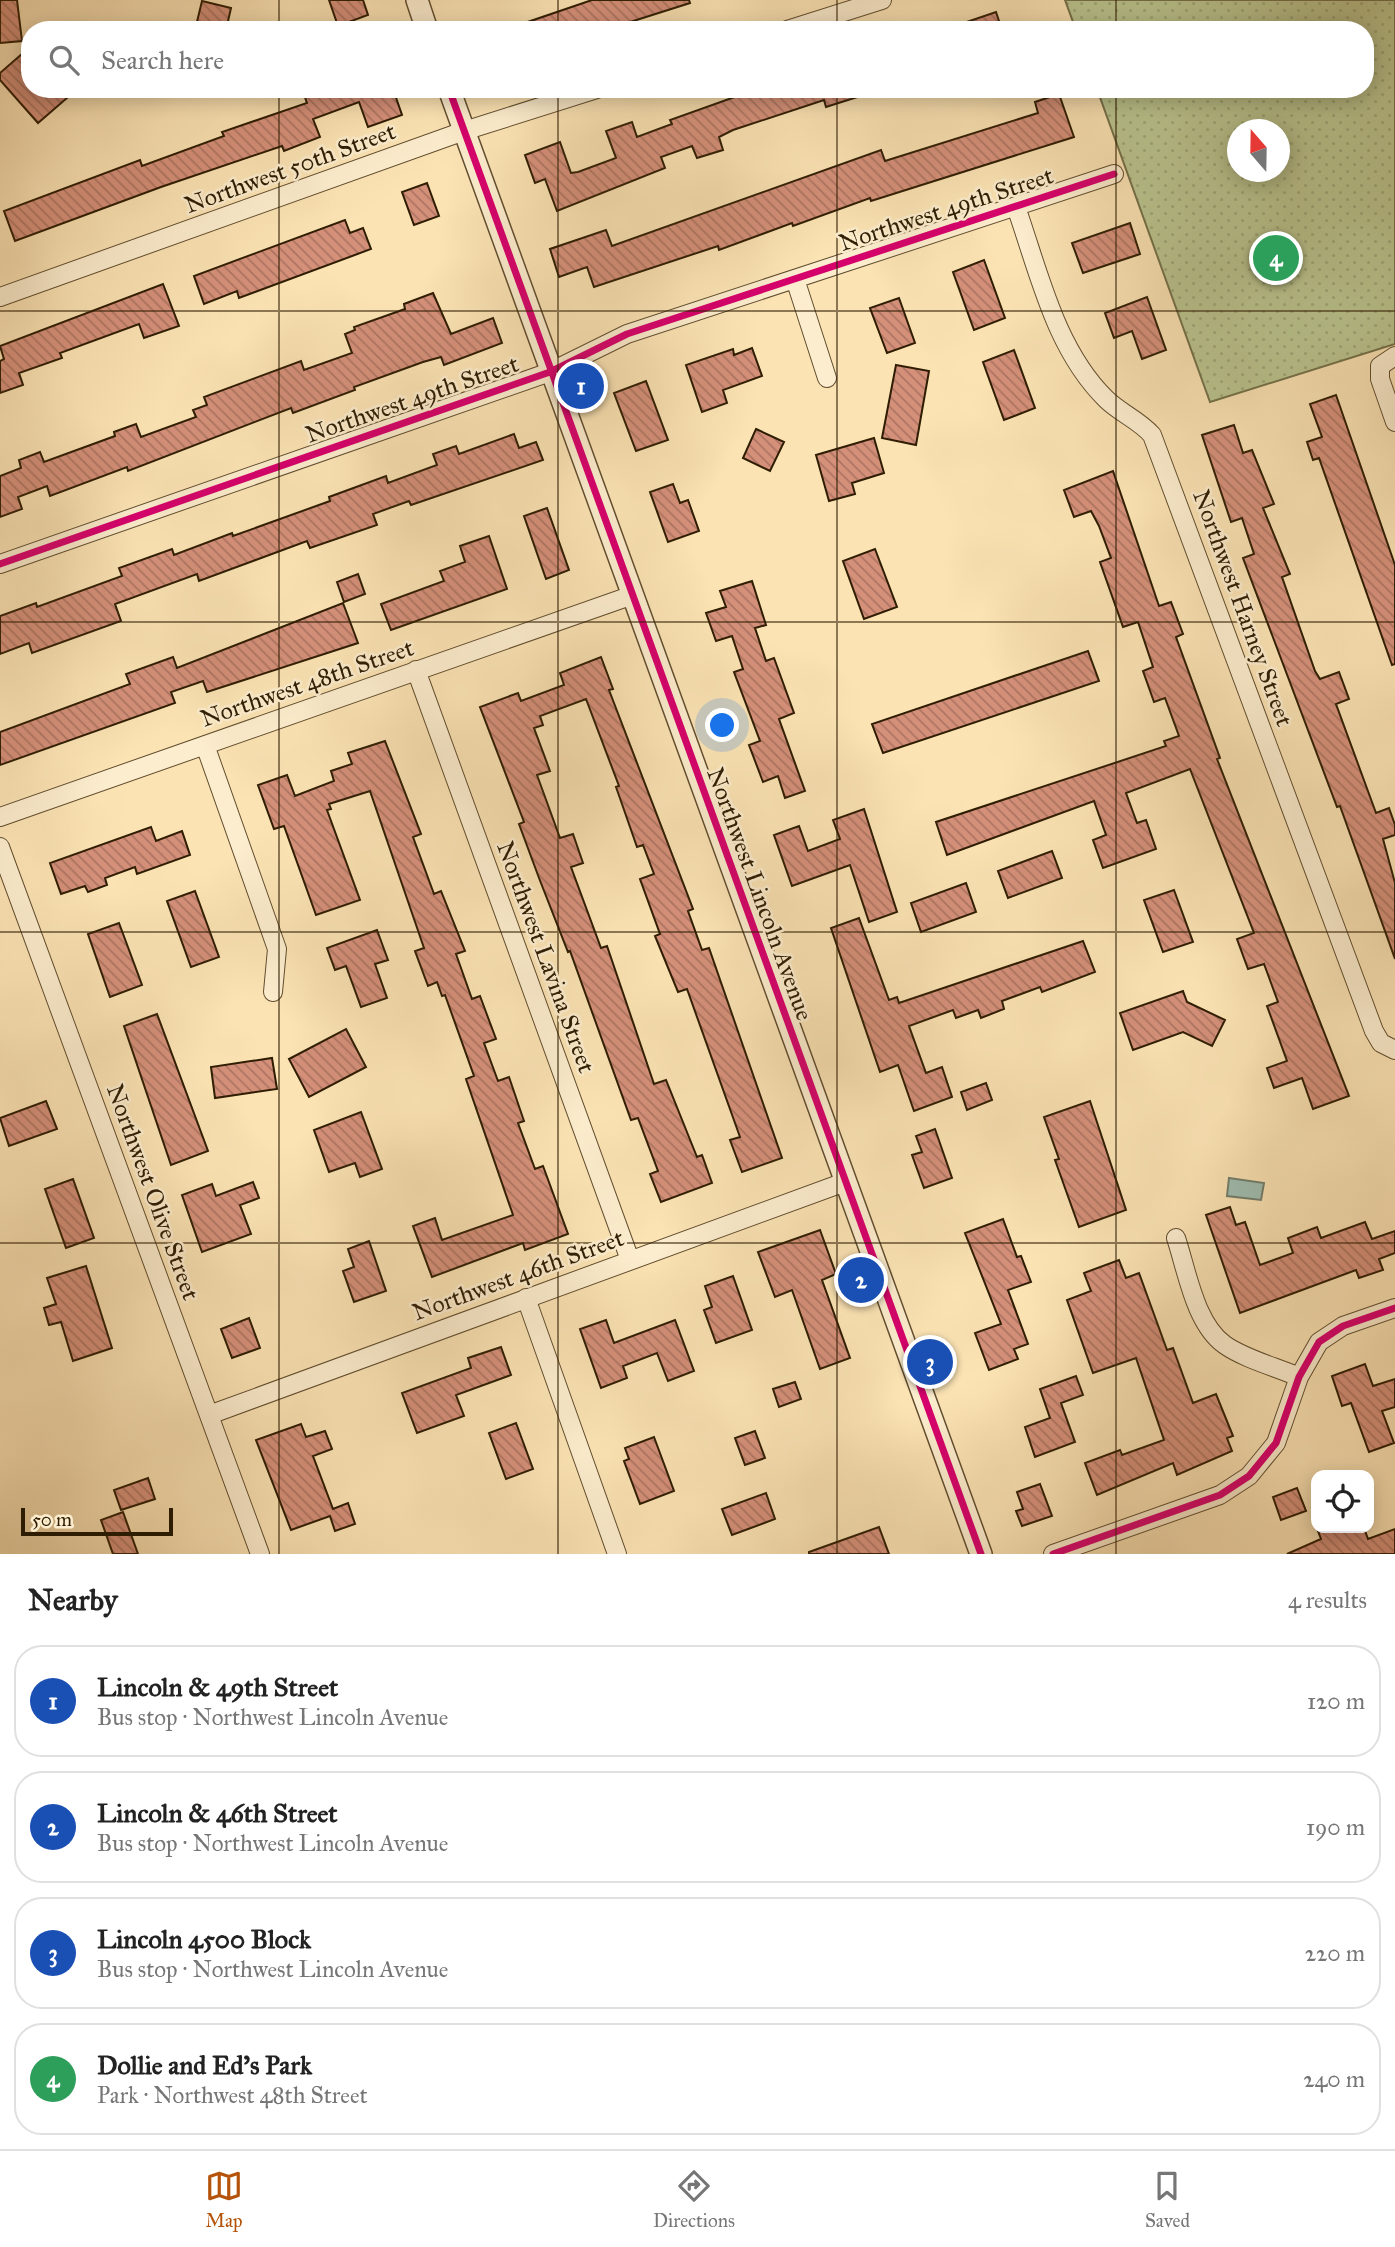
<!DOCTYPE html>
<html lang="en">
<head>
<meta charset="utf-8">
<style>
  :root { --surface:#fff; --page:#f6f6f6; --text:#222; --muted:#767676; --line:#e0e0e0; --accent:#b45309 }
  body { margin:0; font-family:"IM FELL Great Primer",serif; background:var(--page); color:var(--text) }
  .controls { position:absolute; right:21px; bottom:21px; display:grid; overflow:hidden; border-radius:14px; box-shadow:0 4px 18px #0003 }
  .controls button { width:63px; height:63px; display:grid; place-items:center; padding:0; border:0; border-bottom:2px solid var(--line); background:var(--surface); color:var(--text); font:35px sans-serif }
  .compass { position:absolute; left:1227px; top:119px; width:63px; height:63px; border-radius:50%; background:var(--surface); box-shadow:0 4px 18px #0003; rotate:340deg }
  .scale { position:absolute; left:21px; bottom:18px; width:152px; box-sizing:border-box; padding-left:7px; border:4px solid #2f1d03; border-top:0; font-size:19px; line-height:24px; white-space:nowrap; color:#2f1d03; -webkit-text-stroke:5px #fcedce; paint-order:stroke }
  .you { position:absolute; left:723px; top:726px; width:24px; height:24px; margin:-18px; border:5px solid #fff; border-radius:50%; background:#1a73e8; box-shadow:0 0 0 10px #1a73e833 }
  .badge { display:grid; place-items:center; width:46px; height:46px; border-radius:50%; background:var(--accent); color:#fff; font-size:23px; font-weight:700 }
  .pin { position:absolute; translate:-50% -50%; border:4px solid #fff; box-shadow:0 2px 7px #0006 }
  .list { margin:0; padding:0; list-style:none }
  h2 { display:flex; justify-content:space-between; align-items:center; height:91px; margin:0; padding:0 28px; font-size:30px }
  h2 small { font-size:23px; font-weight:400; color:var(--muted) }
  .list li { display:grid; grid-template-columns:46px 1fr auto; gap:21px; align-items:center; box-sizing:border-box; height:112px; margin:0 14px 14px; padding:0 14px; border:2px solid var(--line); border-radius:28px }
  .list b { display:block; font-size:26px; white-space:nowrap }
  .list p { margin:0; font-size:23px; white-space:nowrap; color:var(--muted) }
  .list em { font-size:23px; font-style:normal; color:var(--muted) }
  .icon { flex:none; width:38px; height:38px; fill:none; stroke:currentColor; stroke-width:2; stroke-linecap:round; stroke-linejoin:round }
  .map { position:relative; flex:none; width:1395px; height:1554px; overflow:hidden }
  .search { position:absolute; background:var(--surface); box-shadow:0 4px 18px #0003; left:21px; right:21px; top:21px; height:77px; display:flex; align-items:center; gap:18px; box-sizing:border-box; padding:0 24px; border-radius:28px; color:var(--muted); font-size:26px }
  .sheet { height:595px; background:var(--surface) }
  nav { display:flex; justify-content:space-around; align-items:center; box-sizing:border-box; height:98px; border-top:2px solid var(--line); background:var(--surface); font-size:19px; color:var(--muted) }
  nav a { display:grid; justify-items:center; gap:4px }
  nav .on { color:var(--accent) }
  .map>svg:first-child { display:block }
  .park { fill:url(#park-dots); stroke:#74714a; stroke-width:2; fill-rule:evenodd }
  .water { fill:#9fbeb2; stroke:#727e6c; stroke-width:2 }
  .building { fill:url(#building-back-hatch); stroke:#2f1d03; stroke-width:2 }
  .lines { fill:none; stroke-linecap:round; stroke-linejoin:round }
  .minor-casing { stroke:#624e2f; stroke-width:20 }
  .tertiary-casing { stroke:#624e2f; stroke-width:24 }
  .minor { stroke:#fcedce; stroke-width:18 }
  .tertiary { stroke:#fcedce; stroke-width:21 }
  .cycleway-casing { stroke:#fcedce; stroke-width:11 }
  .cycleway { stroke:#d6006c; stroke-width:7 }
  .grid { fill:none; stroke:#2f1d03; stroke-width:2; stroke-opacity:0.55 }
  .labels { text-anchor:middle; dominant-baseline:central; stroke-width:5; stroke-linejoin:round; paint-order:stroke }
  .street-label { font-size:24px; fill:#2f1d03; stroke:#fcedce }
</style>
</head>
<body>
<div class="map">
<svg width="1395" height="1554" viewBox="0 0 1395 1554">
  <defs>
    <pattern id="park-dots" width="8" height="8" patternUnits="userSpaceOnUse" patternTransform="scale(1.75)"><rect width="8" height="8" fill="#bac590"/><path d="M2 2h.1M6 6h.1" fill="none" stroke="#a0a97b" stroke-width="1.8" stroke-linecap="round"/></pattern>
    <pattern id="building-back-hatch" width="6" height="6" patternUnits="userSpaceOnUse" patternTransform="scale(1.75)"><rect width="6" height="6" fill="#d5907a"/><path d="M-1 5l2 2M0 0l6 6M5-1l2 2" fill="none" stroke="#ad7562"/></pattern>
  </defs>
  <rect width="100%" height="100%" fill="#fbe3b4"/>
  <filter id="stains"><feTurbulence type="fractalNoise" baseFrequency=".00286" numOctaves="4"/><feColorMatrix values="0 0 0 0 .2 0 0 0 0 .09 0 0 0 0 .02 0 0 0 .5 -.17"/></filter>
  <radialGradient id="worn" r=".72"><stop offset=".6" stop-color="#630" stop-opacity="0"/><stop offset="1" stop-color="#630" stop-opacity=".3"/></radialGradient>
  <path class="park" d="M1065,0H1395V344L1210,402L1097,89H1365V30H1076ZM1238,130H1280V172H1238Z"/>
  <path class="water" d="M1229,1178L1264,1183L1261,1200L1227,1196Z"/>
  <path class="building" d="M0,0H17L22,41L0,43Z
    M329,0H363L368,15L338,26Z
    M592,0H689L690,3L605,30H514L513,27Z
    M202,1L231,8L226,30H195Z
    M996,12L1002,30H952V27Z
    M30,47V89H59L67,98L38,123L0,80V73Z
    M302,89H393L402,115L368,127L359,102L313,119L320,137L284,151L282,146L161,187L15,241L4,211L140,160L142,166L224,136L222,132L307,103Z
    M757,89H869L870,93L826,107L824,100L733,130L719,137L723,150L697,158L692,146L661,157L665,168L557,211L545,179L535,183L525,155L560,142L571,173L578,172L616,158L606,131L632,122L637,137L672,124L670,120Z
    M1059,94L1074,137L871,201L870,198L793,226L792,223L719,250L718,246L594,287L587,267L559,277L550,249L606,230L612,246L881,150L885,161L1038,113L1035,102Z
    M427,183L439,216L414,225L402,192Z
    M345,220L350,233L363,228L371,249L239,298L237,291L204,304L194,276Z
    M1130,223L1140,254L1083,273L1072,243Z
    M984,260L1005,318L974,330L953,272Z
    M163,284L179,326L144,338L139,324L60,353L62,358L19,373L23,385L0,393V361L4,359L0,346Z
    M433,293L451,334L493,318L502,343L444,365L441,357L423,362L354,387L355,390L293,413L291,408L128,471L127,467L50,496L47,486L18,497L22,509L0,517V476L21,468L19,460L40,452L44,462L115,436L114,432L136,424L141,437L196,417L193,410L207,405L204,397L301,361L304,370L352,353L345,334L355,330L354,327L405,309L404,304Z
    M1147,297L1166,350L1142,359L1132,331L1114,338L1105,313Z
    M899,298L915,343L887,353L870,308Z
    M752,348L762,376L723,390L727,403L702,412L686,365L733,349L734,355Z
    M1014,350L1035,408L1004,420L983,362Z
    M896,365L929,371L916,445L882,438Z
    M646,381L668,440L636,451L614,393Z
    M1336,395L1395,565V664L1392,665L1319,458L1313,460L1307,442L1322,437L1310,404Z
    M1234,425L1243,453L1252,450L1274,504L1263,508L1290,574L1282,577L1315,671L1320,679L1339,672L1349,699L1336,704L1376,813L1389,808L1395,825V835L1383,839L1395,883V959L1340,806L1337,807L1243,558L1254,554L1242,518L1231,522L1202,435Z
    M756,429L784,442L770,471L743,458Z
    M514,434L519,448L536,442L543,460L411,505L409,501L373,514L377,525L310,548L307,541L199,581L197,574L115,604L121,621L32,653L29,643L0,654V616L36,603L37,607L122,576L119,568L172,549L174,555L232,533L233,536L330,501L329,497L386,476L388,483L437,465L433,454L456,446L459,454Z
    M874,438L884,473L852,483L855,494L829,501L816,455Z
    M1113,471L1159,606L1171,602L1183,634L1176,637L1220,758L1217,759L1349,1096L1313,1109L1302,1078L1274,1088L1267,1068L1287,1061L1267,1006L1278,1002L1264,964L1248,969L1237,939L1254,933L1190,769L1126,793L1137,823L1146,820L1156,849L1103,868L1093,840L1106,835L1094,801L947,855L936,822L1166,746L1164,741L1179,736L1165,698L1154,702L1143,671L1153,667L1138,622L1123,627L1100,562L1111,558L1099,526L1091,511L1074,517L1064,490Z
    M673,484L680,503L688,500L699,531L668,542L650,492Z
    M547,508L569,570L546,579L524,516Z
    M489,536L507,589L391,630L381,604L444,581L440,571L465,562L460,546Z
    M875,549L897,607L864,619L843,561Z
    M358,574L365,594L344,602L337,582Z
    M752,581L766,625L755,628L766,661L774,658L794,713L779,719L805,791L785,798L778,776L763,782L749,745L760,741L734,672L743,669L732,636L716,641L706,613L726,607L720,591Z
    M343,603L358,643L207,692L203,681L171,692L175,703L0,765V732L130,684L126,674L173,657L177,668Z
    M1088,651L1099,681L883,753L872,724Z
    M601,657L613,689L609,690L693,909L688,911L702,950L709,948L782,1158L742,1172L730,1140L740,1137L687,989L678,992L655,936L660,934L640,879L654,874L643,845L637,847L616,787L619,786L586,699L540,716L543,725L534,728L550,771L537,775L560,838L573,834L583,863L571,867L601,948L607,946L654,1084L666,1080L697,1157L702,1155L712,1183L661,1202L650,1174L658,1171L638,1118L631,1120L570,951L568,952L539,878L519,824L524,822L480,707L518,693L521,701L564,685L560,673Z
    M385,741L421,834L413,837L434,894L441,891L465,951L456,954L472,999L480,996L496,1039L484,1043L498,1081L509,1077L524,1121L518,1123L535,1169L543,1166L568,1234L525,1250L523,1243L432,1277L413,1226L435,1218L442,1240L513,1215L466,1079L474,1076L445,995L442,996L437,982L428,986L415,951L424,948L370,791L329,804L331,809L327,810L360,900L316,915L284,826L274,829L258,785L287,775L295,796L334,781L331,771L352,764L348,753Z
    M864,809L897,912L869,922L850,865L792,886L774,835L799,826L808,851L840,839L833,820Z
    M151,827L156,841L182,831L190,855L137,874L135,867L105,878L107,885L88,892L85,886L61,894L50,863Z
    M1052,851L1062,878L1008,898L998,871Z
    M966,883L976,912L921,932L911,903Z
    M1174,890L1193,942L1163,952L1144,900Z
    M195,891L219,957L191,967L167,901Z
    M859,918L889,1000L897,997L899,1003L1083,941L1095,972L1042,992L1040,987L1002,1001L1004,1009L981,1018L978,1010L956,1018L953,1010L909,1026L926,1073L942,1067L952,1097L914,1111L898,1065L880,1072L831,928Z
    M119,923L142,985L110,997L88,934Z
    M377,930L388,960L375,964L387,998L361,1007L346,966L335,970L327,948Z
    M1183,991L1187,1002L1225,1020L1212,1046L1183,1032L1133,1050L1120,1013Z
    M157,1014L208,1151L171,1165L124,1026Z
    M346,1029L366,1067L309,1097L289,1059Z
    M272,1058L277,1089L215,1098L211,1067Z
    M986,1083L992,1100L967,1110L961,1092Z
    M46,1101L57,1129L9,1146L0,1118Z
    M1090,1101L1126,1210L1079,1227L1055,1160L1059,1159L1044,1117Z
    M361,1112L382,1169L360,1177L355,1163L329,1172L314,1130Z
    M935,1129L952,1178L924,1188L912,1155L922,1152L916,1136Z
    M73,1179L94,1238L66,1248L45,1189Z
    M253,1182L259,1198L240,1205L251,1234L202,1252L182,1195L212,1184L216,1196Z
    M1230,1207L1236,1225L1245,1222L1260,1265L1293,1253L1288,1238L1317,1227L1321,1238L1365,1222L1372,1239L1395,1231V1253L1379,1259L1383,1270L1359,1278L1356,1270L1240,1313L1206,1215Z
    M1003,1219L1017,1257L1021,1256L1031,1282L1008,1290L1028,1344L1014,1349L1018,1359L989,1370L975,1333L1001,1324L965,1233Z
    M820,1230L836,1274L822,1280L850,1358L820,1369L792,1290L775,1297L758,1252Z
    M369,1241L386,1291L354,1302L343,1271L354,1267L348,1249Z
    M1119,1260L1126,1278L1139,1273L1167,1350L1173,1348L1193,1403L1216,1394L1233,1436L1227,1438L1232,1451L1177,1475L1173,1463L1097,1495L1085,1463L1120,1450L1122,1455L1164,1440L1136,1358L1093,1373L1067,1300L1091,1291L1084,1273Z
    M86,1266L112,1348L73,1361L61,1322L49,1325L44,1308L56,1304L47,1278Z
    M733,1276L752,1330L716,1343L704,1310L712,1307L705,1286Z
    M249,1318L260,1348L232,1358L221,1329Z
    M606,1320L614,1343L675,1320L694,1371L668,1381L657,1353L623,1366L627,1378L601,1388L580,1329Z
    M501,1347L511,1375L456,1395L464,1416L417,1433L402,1393L471,1368L468,1358Z
    M1365,1364L1373,1386L1395,1379V1407L1382,1411L1394,1443L1369,1452L1351,1403L1342,1406L1332,1376Z
    M1076,1376L1083,1395L1061,1403L1075,1442L1035,1457L1025,1427L1050,1418L1040,1389Z
    M795,1382L801,1399L779,1407L773,1389Z
    M516,1423L533,1469L506,1479L489,1433Z
    M301,1424L306,1437L325,1431L332,1449L313,1456L333,1509L348,1503L355,1524L335,1531L330,1516L291,1530L256,1440Z
    M755,1431L765,1458L745,1465L735,1438Z
    M654,1437L674,1491L640,1504L624,1461L629,1459L625,1448Z
    M148,1478L155,1499L121,1510L114,1490Z
    M1040,1484L1052,1516L1022,1526L1016,1511L1023,1509L1017,1492Z
    M1297,1488L1306,1511L1281,1520L1273,1497Z
    M766,1493L775,1519L732,1535L722,1509Z
    M123,1512L138,1554H113L101,1520Z
    M879,1527L889,1554H809V1552Z
    M1327,1528H1364L1368,1539L1395,1529V1554H1287L1321,1539L1318,1531Z"/>
  <g class="lines">
    <defs>
      <path id="minor" d="M787,30L882,0
        M1016,207C1039,272 1055,349 1106,399C1120,413 1139,420 1152,435L1374,1031L1381,1043L1395,1050
        M795,279L827,378
        M0,297L464,131L597,89
        M1395,356L1380,366V379L1395,422
        M0,564L550,372L627,334L1114,174
        M416,670L630,1260
        M205,745L277,949L273,992
        M0,817L630,596
        M0,847L260,1554
        M1176,1238C1187,1271 1195,1324 1225,1345C1245,1359 1276,1367 1299,1377
        M526,1298L617,1554
        M209,1415L845,1182
        M1053,1554L1220,1495L1249,1476L1276,1443L1299,1377L1319,1342L1343,1326L1395,1308"/>
      <path id="tertiary" d="M417,0L427,30
        M449,89L981,1554"/>
    </defs>
    <use href="#minor" class="minor-casing"/>
    <use href="#tertiary" class="tertiary-casing"/>
    <use href="#minor" class="minor"/>
    <use href="#tertiary" class="tertiary"/>
    <defs>
      <path id="cycleway" d="M449,89L981,1554
        M0,564L550,372L627,334L1114,174
        M1053,1554L1220,1495L1249,1476L1276,1443L1299,1377L1319,1342L1343,1326L1395,1308"/>
    </defs>
    <use href="#cycleway" class="cycleway-casing"/>
    <use href="#cycleway" class="cycleway"/>
  </g>
  <path class="grid" d="M279,0V30M558,0V30M837,0V30M1116,0V30M279,89V1554M558,89V1554M837,89V1554M1116,89V1554M0,311H1395M0,622H1395M0,932H1395M0,1243H1395"/>
  <g class="labels">
    <g class="street-label">
      <text transform="translate(290 168) rotate(-20)">Northwest 50th Street</text>
      <text transform="translate(946 209) rotate(-18)">Northwest 49th Street</text>
      <text transform="translate(412 399) rotate(-19)">Northwest 49th Street</text>
      <text transform="translate(1243 608) rotate(70)">Northwest Harney Street</text>
      <text transform="translate(307 683) rotate(-19)">Northwest 48th Street</text>
      <text transform="translate(760 894) rotate(70)">Northwest Lincoln Avenue</text>
      <text transform="translate(546 957) rotate(70)">Northwest Lavina Street</text>
      <text transform="translate(153 1192) rotate(70)">Northwest Olive Street</text>
      <text transform="translate(518 1275) rotate(-20)">Northwest 46th Street</text>
    </g>
  </g>
  <rect width="100%" height="100%" filter="url(#stains)"/>
  <rect width="100%" height="100%" fill="url(#worn)"/>
</svg>
<div class="controls">
<button><svg class="icon" aria-label="locate" viewBox="0 0 24 24"><circle cx="12" cy="12" r="6"/><path d="M12 2v4M12 18v4M2 12h4M18 12h4"/></svg></button>
</div>
<svg class="compass" viewBox="-18 -18 36 36"><path d="M0-13l5 13h-10z" fill="#e53935"/><path d="M0 13l5-13h-10z" fill="#767676"/></svg>
<div class="scale">50 m</div>
<div class="you"></div>
<div class="pin badge" style="left:581px;top:386px;background:#1a4fb4">1</div>
<div class="pin badge" style="left:861px;top:1280px;background:#1a4fb4">2</div>
<div class="pin badge" style="left:930px;top:1362px;background:#1a4fb4">3</div>
<div class="pin badge" style="left:1276px;top:258px;background:#2e9e5b">4</div>
<div class="search"><svg class="icon" aria-label="search" viewBox="0 0 24 24"><circle cx="10" cy="10" r="6"/><path d="M15 15l6 6"/></svg>Search here</div>
</div>
<section class="sheet">
<h2>Nearby<small>4 results</small></h2>
<ul class="list">
<li><span class="badge" style="background:#1a4fb4">1</span><div><b>Lincoln &amp; 49th Street</b><p>Bus stop · Northwest Lincoln Avenue</p></div><em>120 m</em></li>
<li><span class="badge" style="background:#1a4fb4">2</span><div><b>Lincoln &amp; 46th Street</b><p>Bus stop · Northwest Lincoln Avenue</p></div><em>190 m</em></li>
<li><span class="badge" style="background:#1a4fb4">3</span><div><b>Lincoln 4500 Block</b><p>Bus stop · Northwest Lincoln Avenue</p></div><em>220 m</em></li>
<li><span class="badge" style="background:#2e9e5b">4</span><div><b>Dollie and Ed's Park</b><p>Park · Northwest 48th Street</p></div><em>240 m</em></li>
</ul>
</section>
<nav>
<a class="on"><svg class="icon" aria-label="map" viewBox="0 0 24 24"><path d="M3 6l6-2 6 2 6-2v14l-6 2-6-2-6 2zM9 4v14M15 6v14"/></svg>Map</a>
<a><svg class="icon" aria-label="directions" viewBox="0 0 24 24"><path d="M12 3l9 9-9 9-9-9zM9 14v-3h6M13 9l2 2-2 2"/></svg>Directions</a>
<a><svg class="icon" aria-label="saved" viewBox="0 0 24 24"><path d="M7 4h10v16l-5-4-5 4z"/></svg>Saved</a>
</nav>
</body>
</html>
